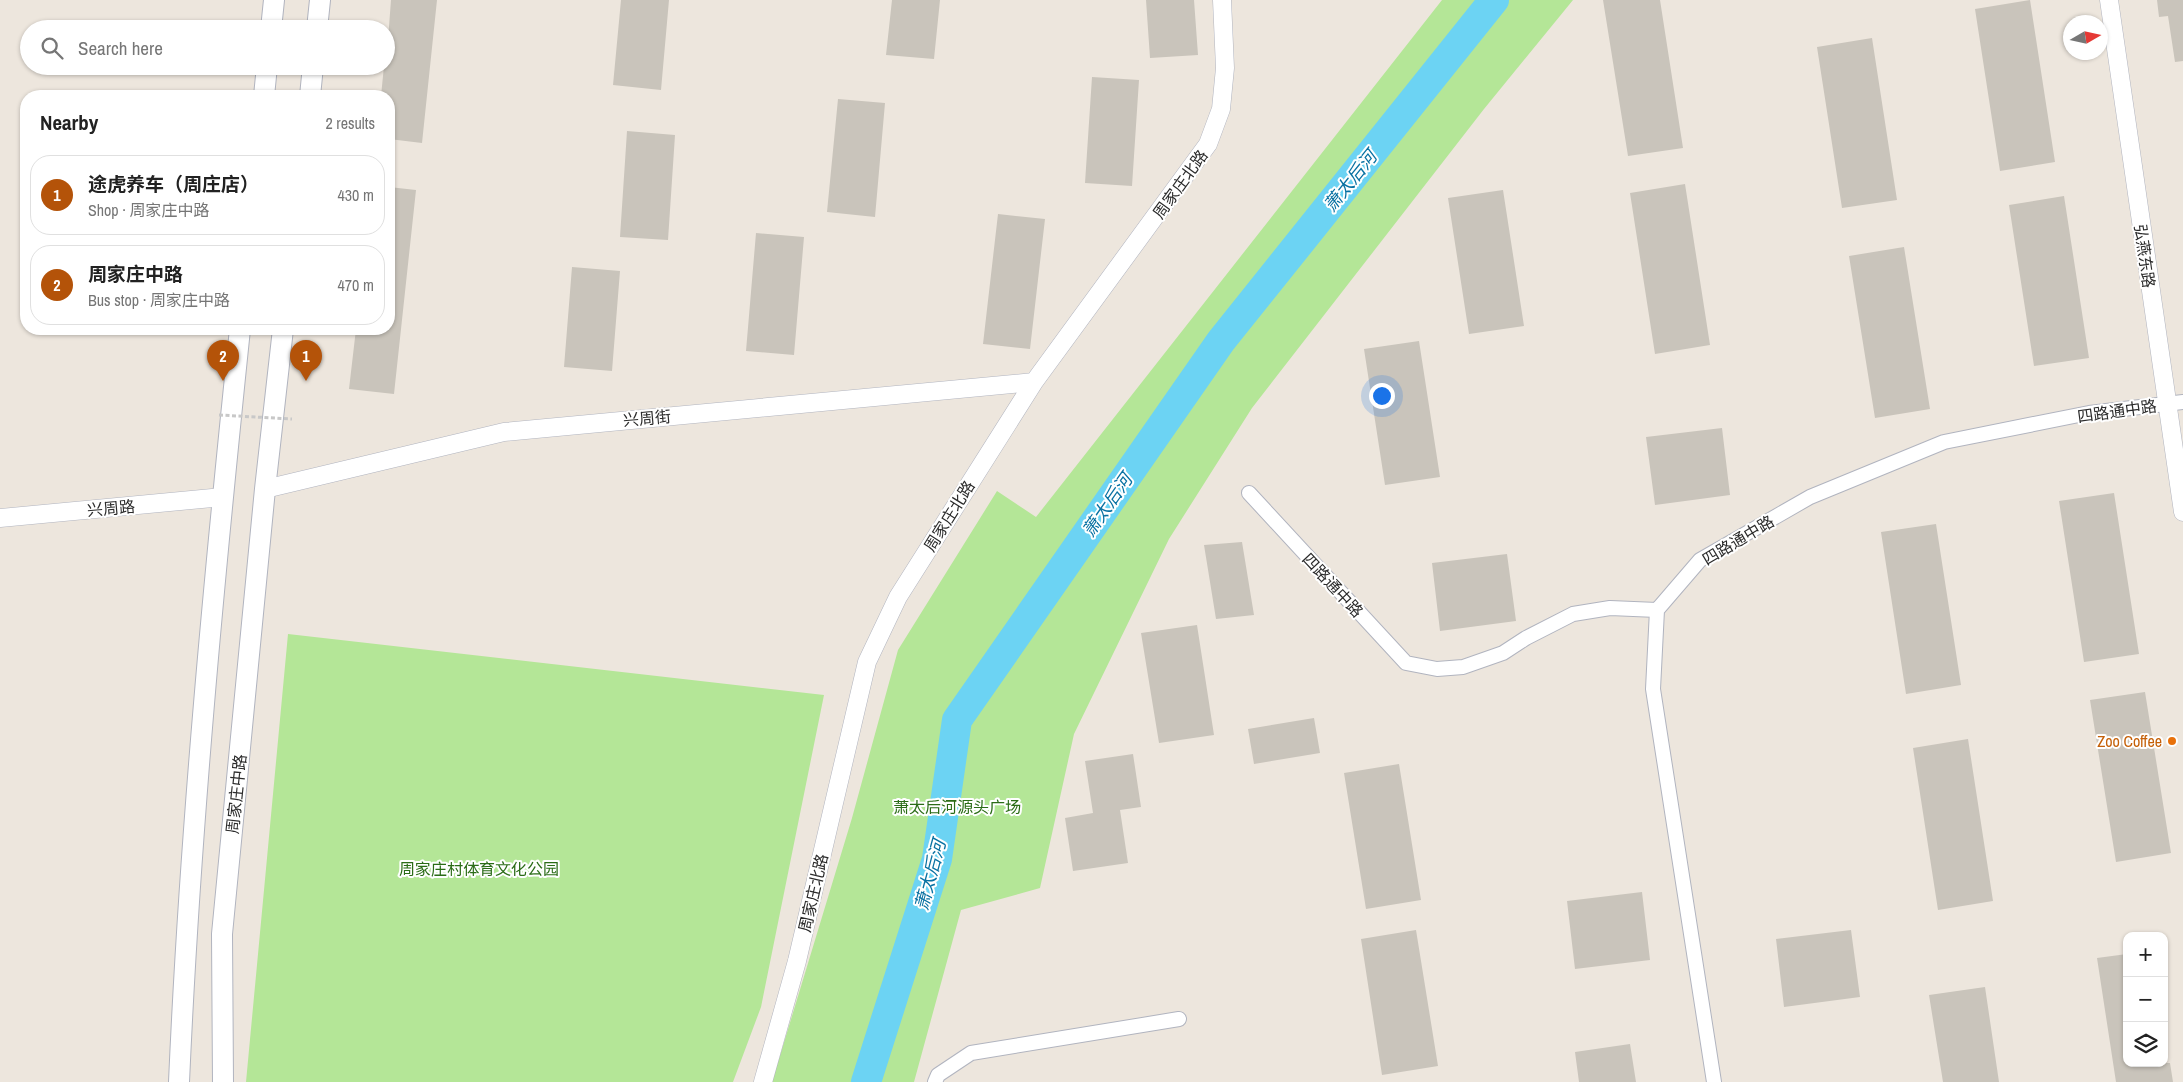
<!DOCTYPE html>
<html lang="en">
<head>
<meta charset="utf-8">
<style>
  :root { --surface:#fff; --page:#f6f6f6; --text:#222; --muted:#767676; --line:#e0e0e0; --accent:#b45309 }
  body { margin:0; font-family:"Archivo Narrow","Noto Sans SC",sans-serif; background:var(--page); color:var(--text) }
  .controls { position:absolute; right:15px; bottom:15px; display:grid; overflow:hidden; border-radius:10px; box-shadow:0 1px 4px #0004 }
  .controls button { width:45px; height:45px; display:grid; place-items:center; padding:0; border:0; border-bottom:1px solid var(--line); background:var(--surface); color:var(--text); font:25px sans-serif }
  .compass { position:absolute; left:2063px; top:15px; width:45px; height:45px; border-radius:50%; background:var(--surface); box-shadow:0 1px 4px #0004; rotate:81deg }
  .you { position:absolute; left:1381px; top:395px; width:18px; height:18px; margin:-12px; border:4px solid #fff; border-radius:50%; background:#1a73e8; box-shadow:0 0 0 8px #1a73e833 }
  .badge { display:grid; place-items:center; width:32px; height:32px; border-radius:50%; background:var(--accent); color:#fff; font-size:16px; font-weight:700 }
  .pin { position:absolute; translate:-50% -41px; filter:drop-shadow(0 1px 2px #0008) }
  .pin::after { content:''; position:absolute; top:26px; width:18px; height:15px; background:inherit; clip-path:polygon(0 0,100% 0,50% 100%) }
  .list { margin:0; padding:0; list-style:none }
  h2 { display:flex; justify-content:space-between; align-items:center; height:65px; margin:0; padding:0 20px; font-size:21px }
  h2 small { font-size:16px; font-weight:400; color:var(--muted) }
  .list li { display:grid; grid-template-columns:32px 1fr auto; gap:15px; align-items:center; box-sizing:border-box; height:80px; margin:0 10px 10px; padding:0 10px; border:1px solid var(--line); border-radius:20px }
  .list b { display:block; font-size:19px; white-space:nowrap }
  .list p { margin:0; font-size:16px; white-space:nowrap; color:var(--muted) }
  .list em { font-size:16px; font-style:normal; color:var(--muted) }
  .icon { flex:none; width:28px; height:28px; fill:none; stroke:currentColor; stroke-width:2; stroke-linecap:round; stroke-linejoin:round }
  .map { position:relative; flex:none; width:2183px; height:1082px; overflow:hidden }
  .search { position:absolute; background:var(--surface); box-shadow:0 1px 4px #0004; left:20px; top:20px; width:375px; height:55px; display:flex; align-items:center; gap:12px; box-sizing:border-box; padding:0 18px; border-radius:28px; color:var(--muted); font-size:19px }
  .panel { position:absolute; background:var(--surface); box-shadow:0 1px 4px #0004; left:20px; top:90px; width:375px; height:245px; border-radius:20px }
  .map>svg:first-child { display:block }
  .green { fill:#b4e697 }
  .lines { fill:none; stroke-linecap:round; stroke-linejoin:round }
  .river { stroke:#6cd3f3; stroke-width:30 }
  .building { fill:#c9c4bb }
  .minor-casing { stroke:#b1b4bf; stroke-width:16 }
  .tertiary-casing { stroke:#b1b4bf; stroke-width:19 }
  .secondary-casing { stroke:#b1b4bf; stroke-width:22 }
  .minor { stroke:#fff; stroke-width:14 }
  .tertiary { stroke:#fff; stroke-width:18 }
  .secondary { stroke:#fff; stroke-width:20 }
  .path-bridge { stroke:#c8c8c8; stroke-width:3; stroke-dasharray:4 2.5; stroke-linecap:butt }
  .food-dot { fill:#e8710a; stroke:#fff; stroke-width:2 }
  .labels { text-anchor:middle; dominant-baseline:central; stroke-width:4; stroke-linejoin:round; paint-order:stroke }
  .street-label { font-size:16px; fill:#2b2b2b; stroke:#fff }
  .food-label { font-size:16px; fill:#c56008; stroke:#fff; text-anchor:end }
  .park-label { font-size:16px; fill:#2b6c17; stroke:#fff }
  .water-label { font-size:18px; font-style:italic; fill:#0871a2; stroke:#fff }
</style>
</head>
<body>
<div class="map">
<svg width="2183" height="1082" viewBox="0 0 2183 1082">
  <rect width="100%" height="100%" fill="#ede6dd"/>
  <path class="green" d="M1442,0H1573L1484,109L1252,408L1169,539L1074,734L1040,888L961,910L914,1082H772L852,818L898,650L997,491L1036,517Z
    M288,634L824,695L761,1007L733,1082H246Z"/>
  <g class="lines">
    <path class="river" d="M866,1082L937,859L957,720L1221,341L1494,0"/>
  </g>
  <path class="building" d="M391,0H437L422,143L389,139V96H381L384,66H386Z
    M621,0H669L661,90L613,85Z
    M892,0H940L934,59L886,55Z
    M1146,0H1194L1198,55L1150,58Z
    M1603,0H1660L1683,148L1628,156Z
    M2030,0L2055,162L2000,171L1975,9Z
    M2157,0H2183V61L2175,62L2168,16L2159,17Z
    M1872,38L1897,200L1842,208L1817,47Z
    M1092,77L1139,80L1132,186L1085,183Z
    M838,99L885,103L875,217L827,212Z
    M627,131L675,135L668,240L620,237Z
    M1685,184L1710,345L1655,354L1630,193Z
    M389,187L416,190L394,394L349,389L356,329H389Z
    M1503,190L1524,326L1469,334L1448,198Z
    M2064,196L2089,358L2034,366L2009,205Z
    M998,214L1045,219L1030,349L983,344Z
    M756,233L804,237L794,355L746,351Z
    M1904,247L1930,409L1875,418L1849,256Z
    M572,267L620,271L612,371L564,367Z
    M1419,341L1440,477L1385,485L1364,349Z
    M1722,428L1730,495L1655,505L1646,437Z
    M2114,493L2139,654L2084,662L2059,501Z
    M1936,524L1961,685L1906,694L1881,532Z
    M1242,542L1254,615L1216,619L1204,545Z
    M1507,554L1516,621L1440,631L1432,563Z
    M1197,625L1214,735L1159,743L1141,633Z
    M2145,692L2171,853L2116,862L2090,700Z
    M1314,718L1320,753L1254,764L1248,729Z
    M1968,739L1993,901L1938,910L1913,748Z
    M1133,754L1141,807L1120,810L1128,863L1073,871L1065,818L1093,813L1085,761Z
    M1399,764L1421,900L1366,909L1344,773Z
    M1642,892L1650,960L1575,969L1567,901Z
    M1416,930L1438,1066L1382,1075L1361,939Z
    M1851,930L1860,997L1784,1007L1776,939Z
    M2127,954V1063H2170L2173,1082H2116L2097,958Z
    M1985,987L1999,1082H1943L1929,995Z
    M1630,1044L1636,1082H1579L1575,1052Z"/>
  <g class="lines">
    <defs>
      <path id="minor" d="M1249,493L1406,663L1437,669L1463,667L1503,653L1526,638L1573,614L1610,608L1657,610L1700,560L1810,497L1944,442L2089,413L2183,402
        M1657,610L1653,689L1714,1082
        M935,1082L938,1075L971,1053L1179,1019"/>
      <path id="tertiary" d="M2109,0L2183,512
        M265,489L504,432L1034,382
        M0,518L223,497
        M763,1082L797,961L867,662L898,597L1034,382L1208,144L1221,109L1225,68L1222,0"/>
      <path id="secondary" d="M271,29L274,0
        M317,29L320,0
        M264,96L267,66
        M310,96L313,66
        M179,1082C190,831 214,579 240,329
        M223,1082L222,934L265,489L283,329"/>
    </defs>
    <use href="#minor" class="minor-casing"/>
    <use href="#tertiary" class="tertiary-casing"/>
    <use href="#secondary" class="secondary-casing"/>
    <use href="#minor" class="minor"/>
    <use href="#tertiary" class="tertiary"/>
    <use href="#secondary" class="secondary"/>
    <path class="path-bridge" d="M219,415L292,419"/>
  </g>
  <circle class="food-dot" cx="2172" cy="741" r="5"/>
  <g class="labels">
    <g class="street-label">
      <text transform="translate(1180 184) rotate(-54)">周家庄北路</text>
      <text transform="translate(2145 256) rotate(82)">弘燕东路</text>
      <text transform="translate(2117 411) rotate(-8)">四路通中路</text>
      <text transform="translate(647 418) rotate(-5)">兴周街</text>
      <text transform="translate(111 508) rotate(-5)">兴周路</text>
      <text transform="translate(949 516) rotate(-58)">周家庄北路</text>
      <text transform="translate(1738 540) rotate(-31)">四路通中路</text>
      <text transform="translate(1333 585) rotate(47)">四路通中路</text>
      <text transform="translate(236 794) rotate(-84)">周家庄中路</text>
      <text transform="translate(813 893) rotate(-77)">周家庄北路</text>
    </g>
    <g class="food-label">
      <text x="2162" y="741">Zoo Coffee</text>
    </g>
    <g class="park-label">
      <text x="957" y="807">萧太后河源头广场</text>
      <text x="479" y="869">周家庄村体育文化公园</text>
    </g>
    <g class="water-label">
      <text transform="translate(1350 181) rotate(-51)">萧太后河</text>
      <text transform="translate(1107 505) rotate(-55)">萧太后河</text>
      <text transform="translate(930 875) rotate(-75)">萧太后河</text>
    </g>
  </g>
</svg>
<div class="controls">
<button>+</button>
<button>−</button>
<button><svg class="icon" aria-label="layers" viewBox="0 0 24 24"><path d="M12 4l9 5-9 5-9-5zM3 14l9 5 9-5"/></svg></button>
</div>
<svg class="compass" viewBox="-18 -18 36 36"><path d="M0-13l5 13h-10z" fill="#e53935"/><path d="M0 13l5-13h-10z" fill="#767676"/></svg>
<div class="you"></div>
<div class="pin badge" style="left:306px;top:381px">1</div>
<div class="pin badge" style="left:223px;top:381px">2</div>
<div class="search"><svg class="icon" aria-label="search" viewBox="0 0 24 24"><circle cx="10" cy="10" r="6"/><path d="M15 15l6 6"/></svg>Search here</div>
<section class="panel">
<h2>Nearby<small>2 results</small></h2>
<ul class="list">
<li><span class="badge">1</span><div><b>途虎养车（周庄店）</b><p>Shop · 周家庄中路</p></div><em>430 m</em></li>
<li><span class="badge">2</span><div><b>周家庄中路</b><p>Bus stop · 周家庄中路</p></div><em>470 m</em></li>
</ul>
</section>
</div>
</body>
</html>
